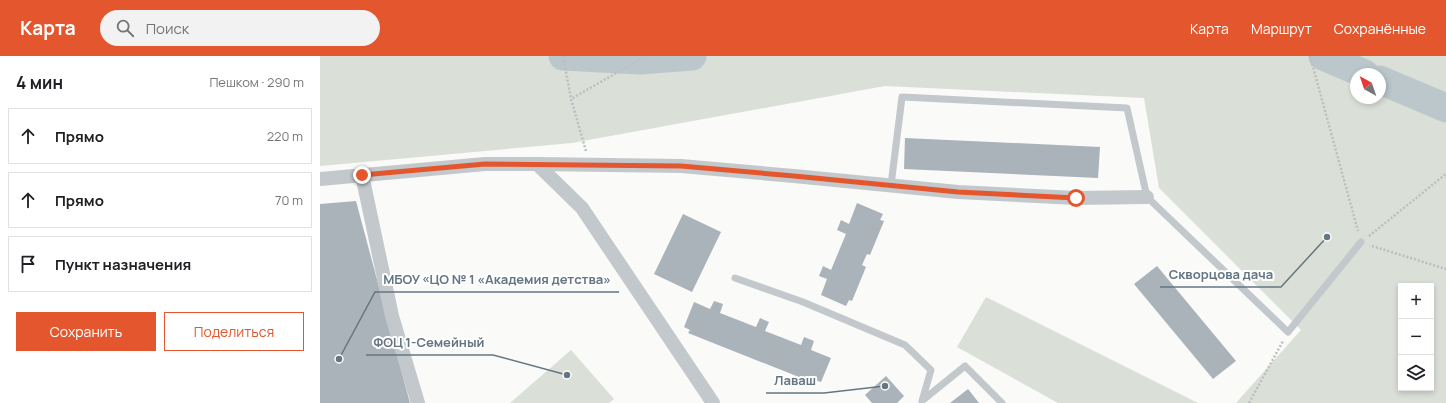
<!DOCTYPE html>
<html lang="ru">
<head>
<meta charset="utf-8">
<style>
  :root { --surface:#fff; --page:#f2f2f2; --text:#202124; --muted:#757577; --line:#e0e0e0; --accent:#e4572e }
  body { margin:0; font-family:Manrope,sans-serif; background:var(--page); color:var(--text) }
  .controls { position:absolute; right:12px; bottom:12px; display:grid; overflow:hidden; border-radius:0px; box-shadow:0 2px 6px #0003 }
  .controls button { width:36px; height:36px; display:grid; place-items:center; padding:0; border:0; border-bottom:1px solid var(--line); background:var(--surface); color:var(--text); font:20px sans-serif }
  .compass { position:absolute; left:1030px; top:12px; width:36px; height:36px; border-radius:50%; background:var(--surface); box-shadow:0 2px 6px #0003; rotate:320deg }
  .stop { position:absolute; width:12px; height:12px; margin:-9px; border:3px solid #e4572e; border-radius:50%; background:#fff }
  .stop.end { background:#e4572e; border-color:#fff; box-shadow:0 1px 4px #0008 }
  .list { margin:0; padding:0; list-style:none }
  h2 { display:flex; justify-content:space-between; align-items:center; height:52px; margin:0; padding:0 16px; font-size:17px }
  h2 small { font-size:13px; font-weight:400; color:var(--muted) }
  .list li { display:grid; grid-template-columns:26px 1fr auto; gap:12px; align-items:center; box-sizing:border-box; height:56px; margin:0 8px 8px; padding:0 8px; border:1px solid var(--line); border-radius:0px }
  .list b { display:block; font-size:15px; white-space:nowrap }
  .list em { font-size:13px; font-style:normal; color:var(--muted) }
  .actions { display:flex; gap:8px; padding:12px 16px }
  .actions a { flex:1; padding:9px 0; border:1px solid var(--accent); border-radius:0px; text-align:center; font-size:14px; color:var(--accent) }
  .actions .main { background:var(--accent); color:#fff }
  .icon { flex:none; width:22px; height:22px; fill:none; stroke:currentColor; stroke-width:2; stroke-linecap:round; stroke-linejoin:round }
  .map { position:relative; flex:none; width:1126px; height:347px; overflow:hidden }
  header { display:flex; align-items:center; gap:24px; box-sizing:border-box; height:56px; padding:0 20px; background:var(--accent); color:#fff }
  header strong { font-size:19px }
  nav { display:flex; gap:22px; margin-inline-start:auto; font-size:14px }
  .search { width:280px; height:36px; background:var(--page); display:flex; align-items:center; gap:10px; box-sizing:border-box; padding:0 14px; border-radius:22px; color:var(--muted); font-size:15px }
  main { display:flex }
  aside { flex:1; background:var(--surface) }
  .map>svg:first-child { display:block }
  .green { fill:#dadfd7; fill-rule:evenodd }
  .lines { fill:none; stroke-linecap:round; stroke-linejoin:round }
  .river { stroke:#bbc7cb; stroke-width:29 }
  .building { fill:#aab3b9 }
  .path { stroke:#bbbfc2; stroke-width:2.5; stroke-dasharray:2 2; stroke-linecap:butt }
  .service { stroke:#c3c8cc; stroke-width:7 }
  .minor { stroke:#c3c8cc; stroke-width:14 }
  .route { stroke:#e4572e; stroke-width:5 }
  .leader { fill:none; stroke:#657683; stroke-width:1.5 }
  .callout-dot { fill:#657683; stroke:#fff; stroke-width:1.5 }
  .callout-label { font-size:13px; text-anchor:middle; font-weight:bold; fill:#657683; stroke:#fff; stroke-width:4; stroke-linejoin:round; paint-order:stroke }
</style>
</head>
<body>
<header>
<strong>Карта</strong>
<div class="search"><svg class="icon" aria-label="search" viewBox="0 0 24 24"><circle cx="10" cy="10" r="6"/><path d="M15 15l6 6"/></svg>Поиск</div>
<nav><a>Карта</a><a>Маршрут</a><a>Сохранённые</a></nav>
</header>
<main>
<aside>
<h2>4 мин<small>Пешком · 290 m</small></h2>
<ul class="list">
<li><svg class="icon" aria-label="ahead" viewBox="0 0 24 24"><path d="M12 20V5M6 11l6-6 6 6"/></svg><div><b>Прямо</b></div><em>220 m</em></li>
<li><svg class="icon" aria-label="ahead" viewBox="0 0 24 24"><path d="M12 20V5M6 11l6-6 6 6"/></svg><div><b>Прямо</b></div><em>70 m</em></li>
<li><svg class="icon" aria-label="arrive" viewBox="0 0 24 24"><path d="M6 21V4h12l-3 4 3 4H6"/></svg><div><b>Пункт назначения</b></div></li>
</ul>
<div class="actions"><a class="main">Сохранить</a><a>Поделиться</a></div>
</aside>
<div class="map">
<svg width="1126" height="347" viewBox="0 0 1126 347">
  <rect width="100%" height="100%" fill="#fafaf8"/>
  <path class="green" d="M0,0H1126V347H916L981,274L839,132L824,42L565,30L252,87L0,110ZM1036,18H1060V42H1036ZM1081,230H1111V332H1081Z
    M666,241L878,347H738L637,291Z
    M251,294L294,343L289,347H190Z"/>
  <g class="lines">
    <path class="river" d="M243,0L320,4L372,0
      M1003,0L1045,18
      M1060,24L1126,52"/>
  </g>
  <path class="building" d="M585,82L780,91L778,122L584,113Z
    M36,145L90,347H0V148Z
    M537,147L563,158L560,164L564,165L550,199L547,198L542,209L546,211L532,245L529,244L526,250L501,239L507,223L499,220L503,210L511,214L526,178L517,174L521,164L529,168Z
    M363,158L401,176L372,236L334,218Z
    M837,210L916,305L893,323L814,228Z
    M394,245L403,248L400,257L436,271L440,262L449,266L445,275L481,289L484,281L494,285L491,294L511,302L501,326L495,324L494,327L368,277L370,274L364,271L374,246L390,253Z
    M566,320L584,340L577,347H552L545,339Z
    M648,333L659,347H630Z"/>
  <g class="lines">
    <path class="path" d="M243,0L251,43
      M990,0L1038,175
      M266,95L251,43L326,0
      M1049,180L1126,118
      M1052,190L1126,213
      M929,347L963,285"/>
    <path class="service" d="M571,129L582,41L807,52L827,141L968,276L1041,186
      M415,222L483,246L585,289L611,314L602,345
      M603,344L645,310L682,347"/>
    <path class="minor" d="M217,108L361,110L474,120L638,136L756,142L827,141
      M42,119L72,260L98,347
      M0,123L165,108H217L262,152L393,347"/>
  </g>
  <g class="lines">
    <path class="route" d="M42,119L165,108L361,110L474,120L638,136L756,142"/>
  </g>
  <path class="leader" d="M1007 181L961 231H840M19 303L55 236H299M247 319L173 299H46M565 330L504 337H446"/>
  <g class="callout-dot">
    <circle cx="1007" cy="181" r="4"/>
    <circle cx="19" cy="303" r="4"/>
    <circle cx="247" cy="319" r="4"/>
    <circle cx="565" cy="330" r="4"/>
  </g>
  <g class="callout-label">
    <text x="901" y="223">Скворцова дача</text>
    <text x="177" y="228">МБОУ «ЦО № 1 «Академия детства»</text>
    <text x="109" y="291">ФОЦ 1-Семейный</text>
    <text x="475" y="329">Лаваш</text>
  </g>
</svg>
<div class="controls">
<button>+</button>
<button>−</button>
<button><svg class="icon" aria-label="layers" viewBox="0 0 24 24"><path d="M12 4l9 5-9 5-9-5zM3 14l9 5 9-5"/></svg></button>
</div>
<svg class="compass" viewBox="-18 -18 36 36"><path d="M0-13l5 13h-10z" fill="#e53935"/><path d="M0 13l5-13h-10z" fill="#757577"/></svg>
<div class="stop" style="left:756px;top:142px"></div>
<div class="stop end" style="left:42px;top:119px"></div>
</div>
</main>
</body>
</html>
